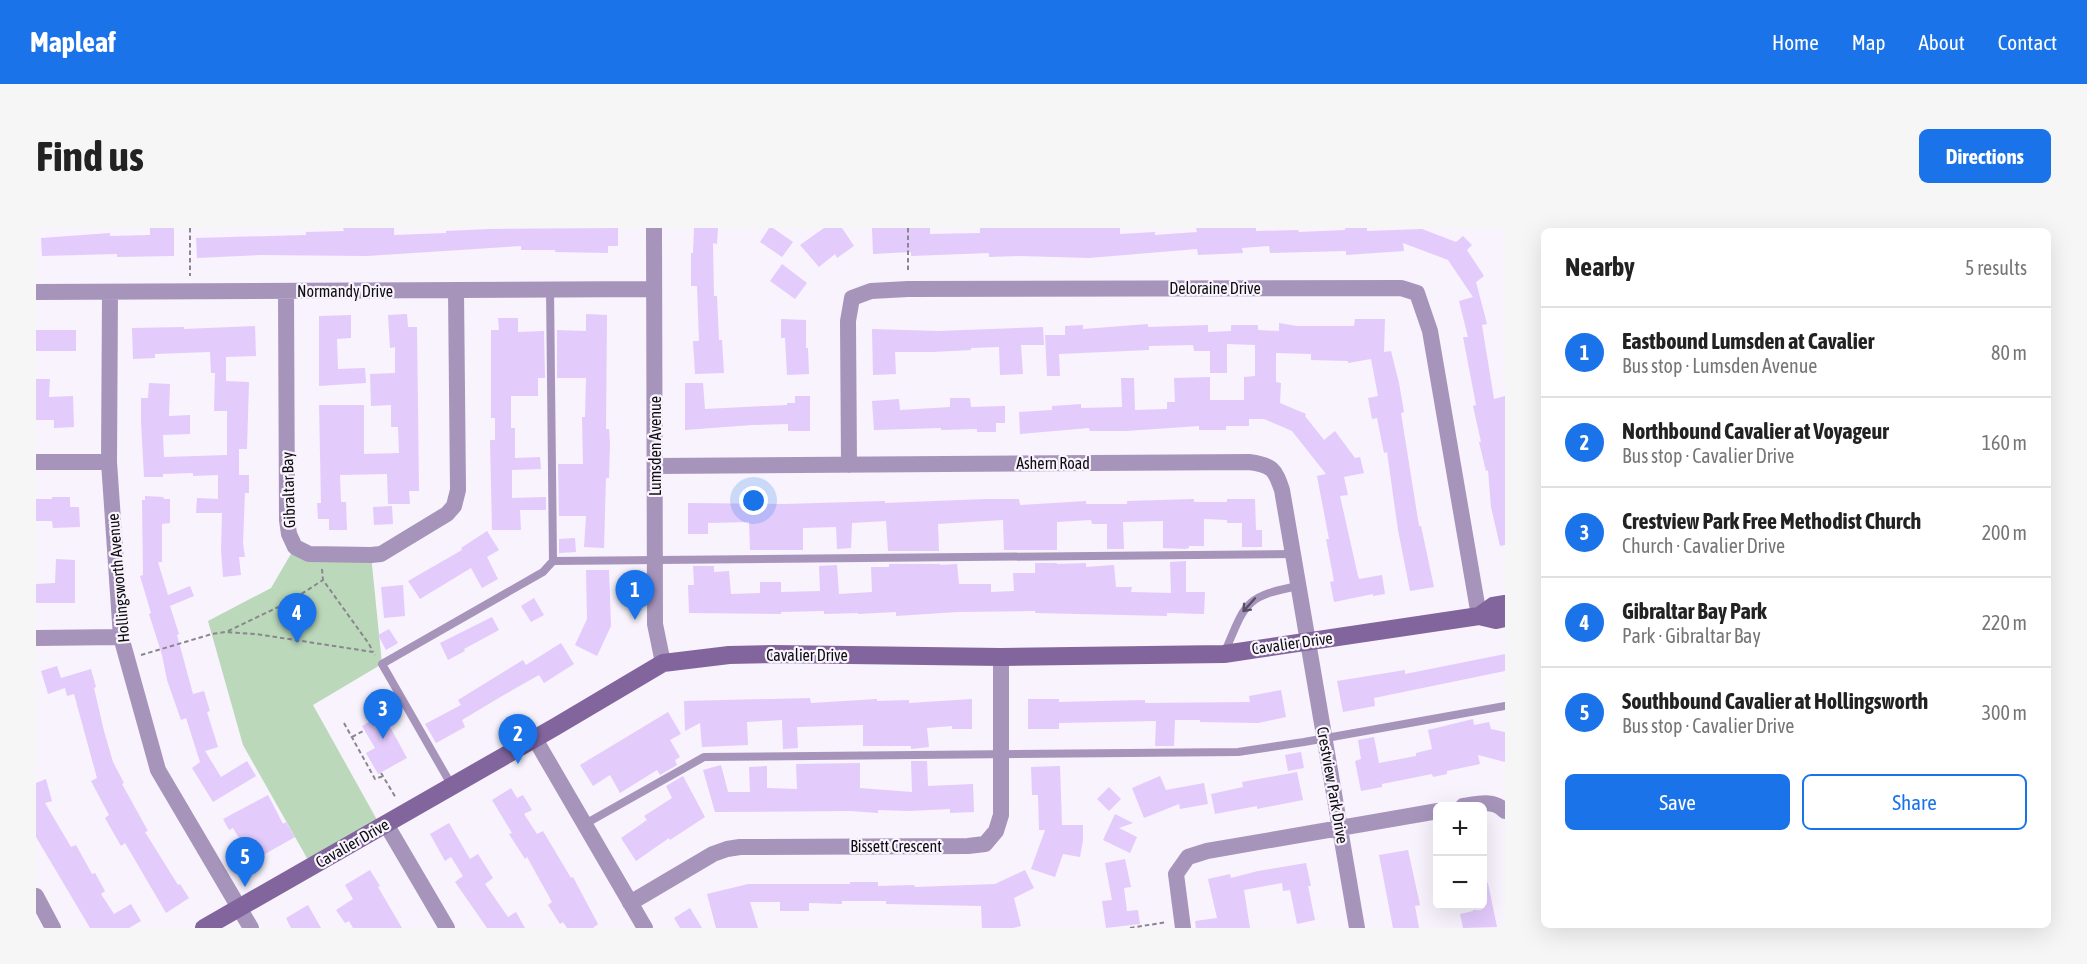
<!DOCTYPE html>
<html lang="en">
<head>
<meta charset="utf-8">
<style>
  :root { --surface:#fff; --page:#f6f6f6; --text:#222; --muted:#767676; --line:#e0e0e0; --accent:#1a73e8 }
  body { margin:0; font-family:"Asap Condensed",sans-serif; background:var(--page); color:var(--text) }
  .controls { position:absolute; right:18px; bottom:18px; display:grid; overflow:hidden; border-radius:9px; box-shadow:0 6px 24px #0002 }
  .controls button { width:54px; height:54px; display:grid; place-items:center; padding:0; border:0; border-bottom:2px solid var(--line); background:var(--surface); color:var(--text); font:30px sans-serif }
  .you { position:absolute; left:718px; top:273px; width:21px; height:21px; margin:-15px; border:4px solid #fff; border-radius:50%; background:#1a73e8; box-shadow:0 0 0 9px #1a73e833 }
  .badge { display:grid; place-items:center; width:39px; height:39px; border-radius:50%; background:var(--accent); color:#fff; font-size:20px; font-weight:700 }
  .pin { position:absolute; translate:-50% -50px; filter:drop-shadow(0 2px 3px #0008) }
  .pin::after { content:''; position:absolute; top:32px; width:21px; height:18px; background:inherit; clip-path:polygon(0 0,100% 0,50% 100%) }
  .list { margin:0; padding:0; list-style:none }
  h2 { display:flex; justify-content:space-between; align-items:center; height:78px; margin:0; padding:0 24px; font-size:26px }
  h2 small { font-size:20px; font-weight:400; color:var(--muted) }
  .list li { display:grid; grid-template-columns:39px 1fr auto; gap:18px; align-items:center; box-sizing:border-box; height:90px; padding:0 24px; border-top:2px solid var(--line) }
  .list b { display:block; font-size:22px; white-space:nowrap }
  .list p { margin:0; font-size:20px; white-space:nowrap; color:var(--muted) }
  .list em { font-size:20px; font-style:normal; color:var(--muted) }
  .actions { display:flex; gap:12px; padding:18px 24px }
  .actions a { flex:1; padding:14px 0; border:2px solid var(--accent); border-radius:9px; text-align:center; font-size:21px; color:var(--accent) }
  .actions .main { background:var(--accent); color:#fff }
  .map { position:relative; flex:none; width:1469px; height:700px; overflow:hidden; border-radius:9px }
  header { display:flex; align-items:center; gap:36px; box-sizing:border-box; height:84px; padding:0 30px; background:var(--accent); color:#fff }
  header strong { font-size:28px }
  nav { display:flex; gap:33px; margin-inline-start:auto; font-size:21px }
  .intro { display:flex; align-items:center; justify-content:space-between; box-sizing:border-box; height:144px; padding:0 36px }
  h1 { margin:0; font-size:42px }
  .button { padding:15px 27px; border-radius:9px; background:var(--accent); color:#fff; font-size:21px; font-weight:700 }
  main { display:flex; gap:36px; padding:0 36px }
  aside { flex:1; background:var(--surface); border-radius:9px; box-shadow:0 6px 24px #0002 }
  .map>svg:first-child { display:block }
  .green { fill:#bbd8ba }
  .building { fill:#e3cbfc }
  .lines { fill:none; stroke-linecap:round; stroke-linejoin:round }
  .path { stroke:#89868d; stroke-width:2; stroke-dasharray:4.5 3; stroke-linecap:butt }
  .lane { stroke:#a794bb; stroke-width:8 }
  .street { stroke:#a794bb; stroke-width:16 }
  .secondary { stroke:#82659d; stroke-width:18 }
  .oneway { stroke:#5a5066 }
  .labels { text-anchor:middle; dominant-baseline:central; stroke-width:4.5; stroke-linejoin:round; paint-order:stroke }
  .street-label { font-size:16px; fill:#0e0d10; stroke:#f8f3fd }
</style>
</head>
<body>
<header>
<strong>Mapleaf</strong>
<nav><a>Home</a><a>Map</a><a>About</a><a>Contact</a></nav>
</header>
<div class="intro"><h1>Find us</h1><a class="button">Directions</a></div>
<main>
<div class="map">
<svg width="1469" height="700" viewBox="0 0 1469 700">
  <rect width="100%" height="100%" fill="#f8f3fd"/>
  <path class="green" d="M259,319L335,327L346,436L277,477L345,599L276,639L207,517L172,393L235,360Z"/>
  <path class="building" d="M114,0H138V28L81,29V26L6,28L5,10L74,5V8L114,7Z
    M307,0H358V7L410,5V3L453,1L582,0V18H572V25L519,24V22H485V18L331,28L225,27L161,30L160,10L270,7V4L308,3Z
    M658,0H682L681,16L677,15L678,68H681L683,112H686L688,145L659,146L657,113H663L661,58H655V25H657Z
    M733,0H737L757,14L746,29L724,14Z
    M788,0H806L818,18L801,30L799,26L783,39L764,17Z
    M836,0H894V6L944,5V0H1084V6L1119,4V7L1161,4L1160,0H1220V3L1262,2L1263,4L1309,2V0H1331V3L1386,1L1420,14L1427,8L1436,17L1431,22L1448,48L1440,54L1451,96L1446,97L1458,171L1469,168V317L1464,318L1455,279L1452,242L1450,243L1443,214H1445L1437,178L1440,177L1427,109H1432L1423,73L1437,69L1412,32L1367,15L1368,23L1310,27V23L1234,25L1233,18L1206,20L1207,25L1162,27L1161,21L1053,30L984,28L953,29V25L875,28V24L837,26Z
    M746,36L771,55L759,71L734,53Z
    M371,86L372,99H381L383,263H373L374,276H352L351,246L304,247L305,274H310L311,302H293V291H282L281,275H285L283,177H328V226L363,225L362,199H355V177L335,178L334,146L359,145V119L354,120L352,87Z
    M550,86L571,87L570,201H573L574,216L573,250H570L568,320L548,319L550,288H523L522,236H547L546,189H549L550,150H521V102L550,103Z
    M315,87V110L301,111L302,141L329,140L330,155L283,158V88Z
    M462,90H482V104L508,103L509,150H502V168H475V200H479V230L504,229L505,241L476,242V270L510,269V282H484L485,302H456L454,212H459V190H455V102H463Z
    M745,91L770,92V120H772L773,146L751,147L749,110H745Z
    M1319,91H1349L1348,124L1355,123L1363,155L1368,184L1365,185L1383,298H1385L1398,359L1374,363L1362,302L1351,224L1348,225L1341,190L1336,191L1332,170L1342,168L1335,131L1312,135V133L1275,132V126L1240,125V154L1245,155L1244,175L1270,186L1269,188L1288,212L1299,203L1319,230L1324,229L1328,245L1308,249L1312,267L1304,268L1322,348L1323,351L1346,347L1349,366L1337,368V366L1298,374L1294,354L1298,353L1290,311H1293L1281,248L1290,246L1256,203L1228,191H1213V198H1190V202H1163V198L1090,203H1054L1053,200L984,206L983,184L1016,182V178L1045,176V180L1086,179L1085,150H1098L1099,182L1131,181V174H1139L1138,150L1174,149V172H1208V149L1219,148V117L1191,116V145H1174V123H1158L1157,117L1113,118V122L1023,126L1024,148H1011L1009,107H1029V98L1047,97V101L1112,96V99L1172,97V104L1195,103V97H1222V102L1243,103V95L1261,98H1318Z
    M219,98L220,128L190,129V153L213,154L211,221H203V247H213V265H209L207,315L209,329H203L205,347L187,349L185,322L186,285H160L161,270L182,271V247L157,248V245L127,246V249H108L105,194V170H112L113,155L134,156L133,188L154,187V206L127,207L128,229L191,227V183H178L179,145H175L174,124L119,126V130L97,131L96,100L148,99V101Z
    M1007,99L1008,117H985L987,146L964,147L963,119L935,120V122L897,124H859L860,146L837,147L836,101L902,103Z
    M0,102H40V123H0Z
    M0,151H14L13,169L37,168L38,199L18,200V192H0Z
    M649,155H667L669,181L751,177V175H759V168H774V203H752V196L716,197L649,202Z
    M914,170H934L935,179L969,178V195H960V204H941V201L905,202V200L838,202L836,173L863,171L864,182L914,179Z
    M109,268L127,269L128,271H134V295L126,296V334H122L132,367L154,358L158,368L134,378L143,406L141,407L157,466L168,463L174,483L171,484L182,519L169,523L185,549L211,533L220,548L177,574L156,540L164,534L150,490L145,492L131,452L126,427L113,386L115,385L104,348L107,347L106,272H109Z
    M16,269H34V279H43L44,299L17,300L16,293H0V271H16Z
    M949,271H983L984,277L1050,273V276H1091V273L1158,271V274H1191V271H1219L1220,302H1226V319H1206V295H1191V292L1168,291V318H1153V320L1149,321L1127,320V293L1087,294L1088,321H1071V296H1056L1055,292L1021,294V322H968L967,292L902,296L903,323H852L850,293L816,295L815,320L801,321L800,299L767,300V322H714L713,294L672,295V306H652V275L749,276L849,273V275Z
    M356,278L357,296L338,297L337,279Z
    M451,303L463,322L451,329L462,351L446,360L435,340L384,371L372,353L426,322L425,320Z
    M539,310L540,324L523,325V311Z
    M20,331L39,332V375H0V356L19,355Z
    M1150,333V364H1169L1168,386L1131,385V388L999,385V383L921,384L860,388V384L822,386V385L788,386V383L745,384V386L653,385L652,357H658L657,338H678V344L693,343L695,366L724,365V354H745V364L784,363L783,338L801,337L803,366L836,364L835,339H853V336H904V337L921,336L923,356H955V364L978,363L977,345H999V335H1021V336L1050,335V339L1078,337L1080,359H1096L1095,364L1135,365L1134,334Z
    M550,342H573L575,398L561,428L539,417L551,391Z
    M367,357L369,388L348,390L345,359Z
    M498,370L508,387L495,394L485,378Z
    M456,389L463,402L428,421L429,423L412,432L404,415Z
    M353,401L362,415L350,422L342,407Z
    M525,415L538,436L508,455L503,447L466,468L426,492L429,499L400,515L389,496L425,477L422,472L456,451L487,432L490,437Z
    M1469,426V443L1338,470L1339,478L1307,484L1301,453L1369,442V446Z
    M21,438L25,450L55,441L60,459L58,460L68,503L77,534L88,555L86,556L112,603L109,604L142,657L144,656L153,670L130,685L89,615L85,618L69,590L73,587L55,553L61,550L38,466L31,468L29,460L12,466L5,443Z
    M1245,462L1250,489L1222,495L1164,494V492H1139L1138,518H1119L1120,493L1023,495V501H992V471H1023V474L1109,472V475L1214,474L1213,468Z
    M774,470L775,475L841,471V473L873,472V475L936,471V501H916V498L891,500L893,519L875,521V518H827V497L761,499L762,520L747,521L746,492L711,494L712,517L666,519L664,495L649,503L648,473Z
    M632,484L645,506L634,512L644,529L639,532L641,537L624,547L621,542L584,565L574,547L557,558L544,537Z
    M347,486L371,530L342,546L330,525L339,520L326,498Z
    M1437,491L1438,497L1453,494L1455,501L1469,504V534L1442,527L1444,536L1411,543V546L1397,549L1396,546L1346,556V559L1325,563L1319,533L1325,531L1322,512L1338,509L1343,535L1380,528V525L1396,521L1392,502Z
    M1265,524L1268,540L1252,543L1249,527Z
    M875,533H891L892,558L937,556L938,584L914,585V581L873,583L842,582V585L814,583L679,584L667,542L685,537L692,564H714L713,539L731,538V560L761,561L760,536L824,535V560L876,564Z
    M1024,538L1026,597H1047V612L1044,629L1027,626L1019,649L995,641L1009,602H1003L1002,567H996L995,539Z
    M1261,544L1267,572L1221,581V578L1179,586L1175,566L1207,559L1206,554Z
    M647,548L669,589L634,612L633,610L600,633L585,610L611,592L608,588L636,570L630,558Z
    M1124,548L1130,562L1168,555L1172,576L1144,581L1143,576L1108,590L1096,560Z
    M10,551L16,573L9,575L35,619L40,617L56,646L59,645L69,663L65,666L78,686L95,676L105,693L93,700H54L0,609V555Z
    M1073,559L1085,571L1073,583L1061,571Z
    M475,560L481,570L487,567L496,582L488,586L501,606L507,603L535,650L537,649L562,696L557,700H531L527,694L524,696L512,677L516,674L491,629L489,631L473,606L476,605L456,572Z
    M232,567L247,596L250,594L259,609L222,630L219,624L213,627L197,600L193,602L187,591Z
    M1079,586L1097,595L1083,600L1101,609L1094,625L1067,612Z
    M413,595L434,631L442,626L457,650L449,656L472,689L480,684L489,700H451L419,654L427,648L415,629L409,633L394,606Z
    M1372,622L1384,677L1379,678L1383,700H1357L1343,627Z
    M1089,631L1095,659L1088,660L1091,683L1102,682L1104,696L1070,700L1066,673L1076,672L1069,635Z
    M1270,635L1275,658H1272L1279,692L1261,696L1254,662L1247,663L1246,655L1208,662L1214,700H1160L1159,693L1181,690L1172,651L1194,646L1195,650L1222,643Z
    M334,642L344,658L342,659L366,700H317L313,693L309,695L300,682L317,671L309,657Z
    M989,642L998,660L978,670L985,698L977,700H946L945,678L850,676V673H806V676L773,675V683H744V674H714L722,700H680L671,666L712,656H814V654H842V658L878,657L879,659L959,656Z
    M1452,655L1461,699L1427,700L1424,686L1437,683L1436,678H1446V656Z
    M272,677L285,700H255L250,690Z
    M654,680L666,700H644L638,690Z"/>
  <g class="lines">
    <path class="path" d="M154,0V48
      M872,0V45
      M286,341L287,352L333,416L337,424
      M192,403L253,374L287,352
      M105,427L176,406L189,404L220,406L337,424L339,427
      M308,495L339,551L347,548
      M316,509L329,502
      M345,545L360,570
      M1094,700L1131,694"/>
    <path class="lane" d="M514,61L517,333
      M1188,426C1209,377 1207,368 1263,358
      M416,558L346,436L507,344L517,333L1258,326
      M549,596L668,529L1202,524L1268,514L1469,478"/>
    <path class="street" d="M618,0L619,396L627,435
      M0,64L618,61
      M250,64L251,292L253,306L259,319L273,326L335,327L345,326L411,286L418,278L422,262L420,63
      M74,65L73,234L85,409L122,542L215,700
      M0,234H73
      M813,237L812,93L816,70L835,63L872,61L1365,60L1381,65L1394,103L1443,388
      M619,238L1213,234C1236,237 1239,241 1246,262L1321,700
      M0,410L85,409
      M499,511L609,700
      M1427,578C1442,576 1457,571 1469,583
      M350,596L411,700
      M0,668L17,700
      M594,675L677,626L691,621L704,619L932,618L949,616L960,603L965,587V429
      M1147,700L1140,646L1152,629L1171,623L1402,583"/>
    <path class="secondary" d="M1443,388L1457,378L1469,376
      M168,700L519,499L627,435L693,427L737,426L965,429L1188,426L1443,388L1460,392L1469,390"/>
  </g>
  <defs><path id="oneway-shaft" d="M-6 0H5M1.5-3L5.5 0L1.5 3" fill="none" stroke-width="1.6" stroke-linecap="round" stroke-linejoin="round" transform="scale(1.5)"/></defs>
  <use class="oneway" href="#oneway-shaft" transform="translate(1213 377) rotate(132)"/>
  <g class="labels">
    <g class="street-label">
      <text x="1179" y="60">Deloraine Drive</text>
      <text x="309" y="63">Normandy Drive</text>
      <text transform="translate(619 218) rotate(-90)">Lumsden Avenue</text>
      <text x="1017" y="235">Ashern Road</text>
      <text transform="translate(252 262) rotate(-92)">Gibraltar Bay</text>
      <text transform="translate(82 350) rotate(-95)">Hollingsworth Avenue</text>
      <text transform="translate(1256 415) rotate(-8)">Cavalier Drive</text>
      <text x="771" y="427">Cavalier Drive</text>
      <text transform="translate(1297 557) rotate(80)">Crestview Park Drive</text>
      <text transform="translate(316 615) rotate(-30)">Cavalier Drive</text>
      <text x="860" y="618">Bissett Crescent</text>
    </g>
  </g>
</svg>
<div class="controls">
<button>+</button>
<button>−</button>
</div>
<div class="you"></div>
<div class="pin badge" style="left:599px;top:392px">1</div>
<div class="pin badge" style="left:482px;top:536px">2</div>
<div class="pin badge" style="left:347px;top:511px">3</div>
<div class="pin badge" style="left:261px;top:415px">4</div>
<div class="pin badge" style="left:209px;top:659px">5</div>
</div>
<aside>
<h2>Nearby<small>5 results</small></h2>
<ul class="list">
<li><span class="badge">1</span><div><b>Eastbound Lumsden at Cavalier</b><p>Bus stop · Lumsden Avenue</p></div><em>80 m</em></li>
<li><span class="badge">2</span><div><b>Northbound Cavalier at Voyageur</b><p>Bus stop · Cavalier Drive</p></div><em>160 m</em></li>
<li><span class="badge">3</span><div><b>Crestview Park Free Methodist Church</b><p>Church · Cavalier Drive</p></div><em>200 m</em></li>
<li><span class="badge">4</span><div><b>Gibraltar Bay Park</b><p>Park · Gibraltar Bay</p></div><em>220 m</em></li>
<li><span class="badge">5</span><div><b>Southbound Cavalier at Hollingsworth</b><p>Bus stop · Cavalier Drive</p></div><em>300 m</em></li>
</ul>
<div class="actions"><a class="main">Save</a><a>Share</a></div>
</aside>
</main>
</body>
</html>
